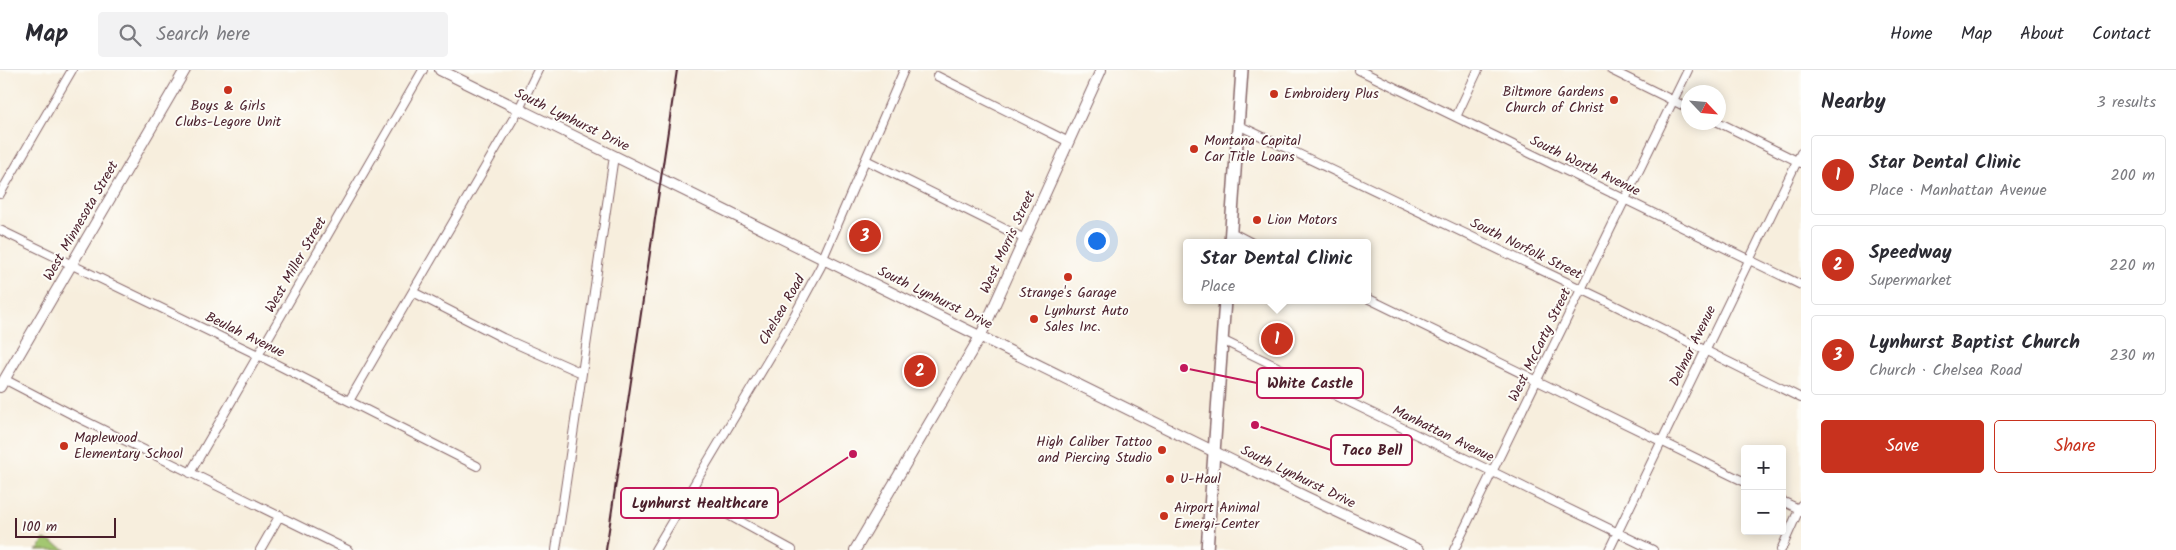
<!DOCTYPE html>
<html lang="en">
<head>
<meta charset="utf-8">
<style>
  :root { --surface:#fff; --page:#f2f2f3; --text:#2b2b33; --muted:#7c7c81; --line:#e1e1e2; --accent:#c8321e }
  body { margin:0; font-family:Kalam,sans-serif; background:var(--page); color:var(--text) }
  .controls { position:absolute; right:15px; bottom:15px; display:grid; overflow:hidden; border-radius:5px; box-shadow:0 2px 12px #0003 }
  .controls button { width:45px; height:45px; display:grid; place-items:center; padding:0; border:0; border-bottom:1px solid var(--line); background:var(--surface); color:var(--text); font:25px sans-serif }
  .compass { position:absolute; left:1681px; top:15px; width:45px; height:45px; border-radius:50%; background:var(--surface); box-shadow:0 2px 12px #0003; rotate:116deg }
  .scale { position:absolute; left:15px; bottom:12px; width:101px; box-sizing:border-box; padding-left:5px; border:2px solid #4a1f2b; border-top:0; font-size:14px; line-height:18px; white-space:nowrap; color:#4a1f2b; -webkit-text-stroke:4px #fdfcf7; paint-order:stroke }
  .you { position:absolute; left:1096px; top:170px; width:18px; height:18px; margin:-12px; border:4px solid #fff; border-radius:50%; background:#1a73e8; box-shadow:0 0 0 8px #1a73e833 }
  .badge { display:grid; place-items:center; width:32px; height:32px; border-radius:50%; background:var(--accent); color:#fff; font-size:16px; font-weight:700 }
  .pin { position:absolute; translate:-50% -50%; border:2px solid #fff; box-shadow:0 1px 5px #0006 }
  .popup { position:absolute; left:1183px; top:169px; width:188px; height:65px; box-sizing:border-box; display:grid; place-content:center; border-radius:5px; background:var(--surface); filter:drop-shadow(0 1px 4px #0005); font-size:16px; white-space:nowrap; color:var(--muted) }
  .popup b { font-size:19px; color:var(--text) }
  .popup::after { content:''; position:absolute; left:50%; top:100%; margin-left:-10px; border:10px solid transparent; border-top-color:var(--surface) }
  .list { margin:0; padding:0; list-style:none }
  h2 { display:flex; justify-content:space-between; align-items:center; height:65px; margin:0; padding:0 20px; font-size:21px }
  h2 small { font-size:16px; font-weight:400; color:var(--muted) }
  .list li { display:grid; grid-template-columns:32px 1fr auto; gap:15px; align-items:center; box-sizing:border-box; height:80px; margin:0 10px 10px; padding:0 10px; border:1px solid var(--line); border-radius:5px }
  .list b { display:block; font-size:19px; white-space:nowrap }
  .list p { margin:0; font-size:16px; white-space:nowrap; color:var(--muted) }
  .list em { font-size:16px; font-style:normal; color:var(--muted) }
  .actions { display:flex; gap:10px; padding:15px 20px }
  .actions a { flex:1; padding:11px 0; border:1px solid var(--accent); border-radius:5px; text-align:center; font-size:18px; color:var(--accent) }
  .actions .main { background:var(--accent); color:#fff }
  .icon { flex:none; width:28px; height:28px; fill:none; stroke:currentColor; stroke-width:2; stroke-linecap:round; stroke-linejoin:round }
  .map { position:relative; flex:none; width:1801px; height:480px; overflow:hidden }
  header { display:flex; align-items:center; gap:30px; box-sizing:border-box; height:70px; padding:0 25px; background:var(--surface); border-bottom:1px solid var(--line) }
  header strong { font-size:24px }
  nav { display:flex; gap:28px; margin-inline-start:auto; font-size:18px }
  .search { width:350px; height:45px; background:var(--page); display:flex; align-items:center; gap:12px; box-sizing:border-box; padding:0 18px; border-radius:5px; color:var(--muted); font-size:19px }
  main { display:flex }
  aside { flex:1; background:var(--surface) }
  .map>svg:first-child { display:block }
  .green { fill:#a3c771; stroke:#76734e }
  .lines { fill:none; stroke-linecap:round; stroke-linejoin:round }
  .street-casing { stroke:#876769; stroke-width:10 }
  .secondary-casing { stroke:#876769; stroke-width:12 }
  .primary-casing { stroke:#876769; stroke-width:14 }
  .street { stroke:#fff; stroke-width:8 }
  .secondary { stroke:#fff; stroke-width:10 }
  .primary { stroke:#fff; stroke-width:11 }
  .rail { stroke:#4a1f2b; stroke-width:2 }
  .poi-dot { fill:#c8321e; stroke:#fdfcf7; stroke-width:2 }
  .labels { text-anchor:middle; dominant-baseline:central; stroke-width:4; stroke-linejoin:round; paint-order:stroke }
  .poi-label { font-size:14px; fill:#4a1f2b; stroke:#fdfcf7; text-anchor:start }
  .street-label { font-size:14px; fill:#4a1f2b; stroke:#fdfcf7 }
  .leader { fill:none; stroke:#c2185b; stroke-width:2 }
  .callout-dot { fill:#c2185b; stroke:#fdfcf7; stroke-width:2 }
  .callout { fill:#fdfcf7; stroke:#c2185b; stroke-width:2 }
  .callout-label { font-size:15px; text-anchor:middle; font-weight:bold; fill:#4a1f2b }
</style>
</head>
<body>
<header>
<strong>Map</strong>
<div class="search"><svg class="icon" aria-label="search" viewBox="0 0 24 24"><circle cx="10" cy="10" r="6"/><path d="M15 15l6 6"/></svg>Search here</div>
<nav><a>Home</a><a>Map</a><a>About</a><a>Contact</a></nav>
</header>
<main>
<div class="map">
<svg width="1801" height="480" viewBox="0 0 1801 480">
  <rect width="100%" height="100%" fill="#fdfcf7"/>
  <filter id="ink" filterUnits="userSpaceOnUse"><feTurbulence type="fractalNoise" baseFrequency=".02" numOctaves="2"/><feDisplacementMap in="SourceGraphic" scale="10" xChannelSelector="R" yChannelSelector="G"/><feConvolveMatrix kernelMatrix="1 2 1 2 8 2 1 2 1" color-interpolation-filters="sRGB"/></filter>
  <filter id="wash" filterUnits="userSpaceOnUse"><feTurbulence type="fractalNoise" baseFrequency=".0096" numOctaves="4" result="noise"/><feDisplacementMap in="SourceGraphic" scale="20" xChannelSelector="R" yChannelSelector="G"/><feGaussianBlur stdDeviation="1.12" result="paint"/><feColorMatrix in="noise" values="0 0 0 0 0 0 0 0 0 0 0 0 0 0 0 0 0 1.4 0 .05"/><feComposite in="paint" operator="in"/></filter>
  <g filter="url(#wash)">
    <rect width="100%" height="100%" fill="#f7eedd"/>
    <path class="green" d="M44,469L67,480H36L39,479Z"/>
  </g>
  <g filter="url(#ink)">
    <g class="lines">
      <defs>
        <path id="street" d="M1359,0L1801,215
          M1611,0L1688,38
          M937,6L1069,72
          M1456,47L1478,0
          M1718,52L1801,93
          M1238,55L1602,229L1801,328
          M866,90L1025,169
          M0,124L72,0
          M0,160L258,285L477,396
          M1231,162L1252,173
          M413,222L503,268L582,303
          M1367,228L1745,412
          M1222,270L1653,480
          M4,309L75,346L348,480
          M349,331L519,39L538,0
          M190,403L423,0
          M690,424L792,480
          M1782,431L1799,439
          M260,480L280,445
          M556,480L614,86
          M655,480L788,257L821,196L823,188L904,0
          M1454,480L1688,0
          M1609,480L1801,83
          M1781,480L1801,435"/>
        <path id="secondary" d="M440,0L1306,427L1419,480
          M0,317L185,0
          M855,480L981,265L1101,0"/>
        <path id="primary" d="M1230,173L1242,0
          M1207,480L1225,230"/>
      </defs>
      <use href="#street" class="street-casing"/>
      <use href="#secondary" class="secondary-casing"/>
      <use href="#primary" class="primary-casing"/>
      <use href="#street" class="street"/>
      <use href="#secondary" class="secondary"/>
      <use href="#primary" class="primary"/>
      <path class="rail" d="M606,480L677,0"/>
    </g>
  </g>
  <g class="poi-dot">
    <circle cx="228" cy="20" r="5"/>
    <circle cx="1274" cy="24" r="5"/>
    <circle cx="1614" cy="30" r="5"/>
    <circle cx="1194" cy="79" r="5"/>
    <circle cx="1257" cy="150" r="5"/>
    <circle cx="1068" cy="207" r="5"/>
    <circle cx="1034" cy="249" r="5"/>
    <circle cx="64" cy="376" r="5"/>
    <circle cx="1162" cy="380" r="5"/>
    <circle cx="1170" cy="409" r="5"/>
    <circle cx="1164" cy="446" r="5"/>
  </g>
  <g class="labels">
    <g class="poi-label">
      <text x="1604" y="22" text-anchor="end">Biltmore Gardens<tspan x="1604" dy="16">Church of Christ</tspan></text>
      <text x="1284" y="24">Embroidery Plus</text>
      <text x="228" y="36" text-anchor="middle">Boys &amp; Girls<tspan x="228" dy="16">Clubs-Legore Unit</tspan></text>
      <text x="1204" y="71">Montana Capital<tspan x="1204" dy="16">Car Title Loans</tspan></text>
      <text x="1267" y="150">Lion Motors</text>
      <text x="1068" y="223" text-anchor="middle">Strange's Garage</text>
      <text x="1044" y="241">Lynhurst Auto<tspan x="1044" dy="16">Sales Inc.</tspan></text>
      <text x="74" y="368">Maplewood<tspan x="74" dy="16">Elementary School</tspan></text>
      <text x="1152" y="372" text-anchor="end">High Caliber Tattoo<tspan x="1152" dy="16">and Piercing Studio</tspan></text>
      <text x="1180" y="409">U-Haul</text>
      <text x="1174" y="438">Airport Animal<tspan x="1174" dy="16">Emergi-Center</tspan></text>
    </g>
    <g class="street-label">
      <text transform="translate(572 50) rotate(26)">South Lynhurst Drive</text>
      <text transform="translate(1585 96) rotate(26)">South Worth Avenue</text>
      <text transform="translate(81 151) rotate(-60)">West Minnesota Street</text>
      <text transform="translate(1008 172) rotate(-65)">West Morris Street</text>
      <text transform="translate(1526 179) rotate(26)">South Norfolk Street</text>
      <text transform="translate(296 195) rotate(-60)">West Miller Street</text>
      <text transform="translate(935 228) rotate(26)">South Lynhurst Drive</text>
      <text transform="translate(782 240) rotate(-60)">Chelsea Road</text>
      <text transform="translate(245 265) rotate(26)">Beulah Avenue</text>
      <text transform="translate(1540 275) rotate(-64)">West McCarty Street</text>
      <text transform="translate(1693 276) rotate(-64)">Delmar Avenue</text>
      <text transform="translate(1443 364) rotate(26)">Manhattan Avenue</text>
      <text transform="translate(1298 407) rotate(26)">South Lynhurst Drive</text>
    </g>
  </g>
  <path class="leader" d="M1184 298L1257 313M1255 355L1331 380M853 384L778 433"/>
  <g class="callout-dot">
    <circle cx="1184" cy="298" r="5"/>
    <circle cx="1255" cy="355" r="5"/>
    <circle cx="853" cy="384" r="5"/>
  </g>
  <g class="callout">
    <rect x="1257" y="298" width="106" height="30" rx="5"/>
    <rect x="1331" y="365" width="81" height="30" rx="5"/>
    <rect x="621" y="418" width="157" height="30" rx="5"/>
  </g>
  <g class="callout-label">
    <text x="1310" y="318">White Castle</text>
    <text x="1372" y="385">Taco Bell</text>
    <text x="700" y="438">Lynhurst Healthcare</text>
  </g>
</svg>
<div class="controls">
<button>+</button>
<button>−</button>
</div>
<svg class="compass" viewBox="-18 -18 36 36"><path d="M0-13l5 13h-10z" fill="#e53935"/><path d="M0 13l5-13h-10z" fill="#7c7c81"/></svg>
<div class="scale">100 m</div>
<div class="you"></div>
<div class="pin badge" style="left:1277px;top:269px">1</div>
<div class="popup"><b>Star Dental Clinic</b>Place</div>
<div class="pin badge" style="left:920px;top:301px">2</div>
<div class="pin badge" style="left:865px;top:166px">3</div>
</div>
<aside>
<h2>Nearby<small>3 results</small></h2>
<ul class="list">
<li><span class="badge">1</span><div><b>Star Dental Clinic</b><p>Place · Manhattan Avenue</p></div><em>200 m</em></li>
<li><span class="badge">2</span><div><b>Speedway</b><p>Supermarket</p></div><em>220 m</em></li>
<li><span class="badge">3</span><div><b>Lynhurst Baptist Church</b><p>Church · Chelsea Road</p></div><em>230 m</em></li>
</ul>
<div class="actions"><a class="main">Save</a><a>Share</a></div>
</aside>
</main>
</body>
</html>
